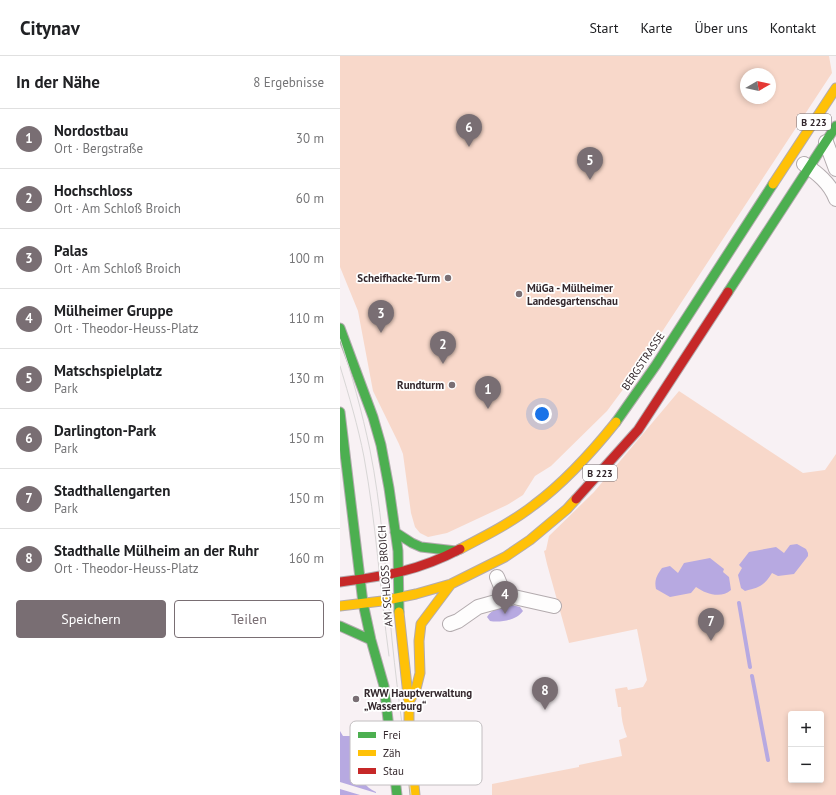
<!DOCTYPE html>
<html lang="de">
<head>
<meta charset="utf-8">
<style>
  :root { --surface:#fff; --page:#f6f6f6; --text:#202124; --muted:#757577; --line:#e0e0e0; --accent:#796e73 }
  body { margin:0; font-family:"PT Sans",sans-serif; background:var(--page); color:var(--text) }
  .controls { position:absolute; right:12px; bottom:12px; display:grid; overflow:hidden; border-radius:4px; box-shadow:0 2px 6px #0003 }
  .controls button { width:36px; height:36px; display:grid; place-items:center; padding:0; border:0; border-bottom:1px solid var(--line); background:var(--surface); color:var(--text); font:20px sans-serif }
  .compass { position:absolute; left:400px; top:12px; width:36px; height:36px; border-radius:50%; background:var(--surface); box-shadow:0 2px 6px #0003; rotate:81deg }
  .you { position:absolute; left:202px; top:358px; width:14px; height:14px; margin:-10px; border:3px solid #fff; border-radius:50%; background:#1a73e8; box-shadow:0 0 0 6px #1a73e833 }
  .badge { display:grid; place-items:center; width:26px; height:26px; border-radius:50%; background:var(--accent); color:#fff; font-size:13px; font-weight:700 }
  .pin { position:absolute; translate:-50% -33px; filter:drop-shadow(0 1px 2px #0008) }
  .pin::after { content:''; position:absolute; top:21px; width:14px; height:12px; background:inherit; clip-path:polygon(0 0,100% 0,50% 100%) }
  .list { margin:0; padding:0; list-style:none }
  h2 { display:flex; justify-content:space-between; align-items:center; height:52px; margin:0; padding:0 16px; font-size:17px }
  h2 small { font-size:13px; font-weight:400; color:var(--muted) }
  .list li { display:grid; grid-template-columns:26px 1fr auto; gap:12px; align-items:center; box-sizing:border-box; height:60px; padding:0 16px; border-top:1px solid var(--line) }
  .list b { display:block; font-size:15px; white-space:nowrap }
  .list p { margin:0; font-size:13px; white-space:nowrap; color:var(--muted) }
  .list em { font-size:13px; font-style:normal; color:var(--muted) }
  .actions { display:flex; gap:8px; padding:12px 16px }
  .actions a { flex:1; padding:9px 0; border:1px solid var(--accent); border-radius:4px; text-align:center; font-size:14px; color:var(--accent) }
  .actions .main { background:var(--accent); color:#fff }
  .map { position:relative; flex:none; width:496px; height:739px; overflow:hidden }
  header { display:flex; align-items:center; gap:24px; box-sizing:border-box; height:56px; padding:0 20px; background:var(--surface); border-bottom:1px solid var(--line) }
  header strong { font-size:19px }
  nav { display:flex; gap:22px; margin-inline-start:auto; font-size:14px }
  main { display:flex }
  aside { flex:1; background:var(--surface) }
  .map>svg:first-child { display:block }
  .green { fill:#f8d8ca; fill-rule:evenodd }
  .water { fill:#b7a9e1 }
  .pier { fill:#f8f1f4 }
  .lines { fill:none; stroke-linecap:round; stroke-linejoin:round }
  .stream { stroke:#b7a9e1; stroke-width:4 }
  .street-casing { stroke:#b3abae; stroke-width:16 }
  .fast-casing { stroke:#b3abae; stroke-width:11 }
  .slow-casing { stroke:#b3abae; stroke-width:11 }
  .jam-casing { stroke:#b3abae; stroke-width:11 }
  .street { stroke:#fefdfd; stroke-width:14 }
  .fast { stroke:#4caf50; stroke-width:9 }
  .slow { stroke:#ffc107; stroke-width:9 }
  .jam { stroke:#c62828; stroke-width:9 }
  .tram { stroke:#d8d6d6; stroke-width:1 }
  .poi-dot { fill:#796e73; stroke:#fff; stroke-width:1.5 }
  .labels { text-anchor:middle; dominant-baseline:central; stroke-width:3.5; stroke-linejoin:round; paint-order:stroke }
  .shield { fill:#fff; stroke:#71686c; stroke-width:1 }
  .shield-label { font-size:10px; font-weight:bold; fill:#34282d }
  .poi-label { font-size:11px; font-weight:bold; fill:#34282d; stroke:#fff; text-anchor:end }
  .street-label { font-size:11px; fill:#34282d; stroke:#fff }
  .key { fill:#fff; stroke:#c2bec0; stroke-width:1 }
  .key-label { font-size:11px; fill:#34282d }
</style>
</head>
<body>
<header>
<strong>Citynav</strong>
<nav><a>Start</a><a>Karte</a><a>Über uns</a><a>Kontakt</a></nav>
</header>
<main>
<aside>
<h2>In der Nähe<small>8 Ergebnisse</small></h2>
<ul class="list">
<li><span class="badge">1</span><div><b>Nordostbau</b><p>Ort · Bergstraße</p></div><em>30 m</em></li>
<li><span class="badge">2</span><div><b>Hochschloss</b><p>Ort · Am Schloß Broich</p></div><em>60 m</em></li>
<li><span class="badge">3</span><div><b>Palas</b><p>Ort · Am Schloß Broich</p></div><em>100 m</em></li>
<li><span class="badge">4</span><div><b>Mülheimer Gruppe</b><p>Ort · Theodor-Heuss-Platz</p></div><em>110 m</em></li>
<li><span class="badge">5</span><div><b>Matschspielplatz</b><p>Park</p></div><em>130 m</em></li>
<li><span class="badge">6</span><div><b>Darlington-Park</b><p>Park</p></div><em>150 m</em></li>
<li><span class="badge">7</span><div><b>Stadthallengarten</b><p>Park</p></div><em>150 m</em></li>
<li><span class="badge">8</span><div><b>Stadthalle Mülheim an der Ruhr</b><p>Ort · Theodor-Heuss-Platz</p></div><em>160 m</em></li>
</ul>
<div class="actions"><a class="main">Speichern</a><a>Teilen</a></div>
</aside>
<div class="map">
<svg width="496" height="739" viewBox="0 0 496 739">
  <rect width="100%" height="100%" fill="#f8f1f4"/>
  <path class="green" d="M0,0H489L492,17L293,320L267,355L211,410L195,420L183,439L167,449L107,477L88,481L80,477L75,471L71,457L63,398L59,388L33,335L18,255L0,211ZM406,18H430V42H406Z
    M339,335L463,417L485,414L496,398V739H152V728L239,711V709L282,700L279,684L287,681C283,671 281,661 281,651H278L275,633L287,631L288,634L303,631L307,624L297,573L229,587L207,508L204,495L206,494L209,480L254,436ZM451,658H481V724H451Z"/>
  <path class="water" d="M457,488L466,493L468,497V500L454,518L438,520L432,517C424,530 420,531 405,535L401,532L398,519L402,512L399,509L409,496L436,491L444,497L450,489Z
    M370,502L384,513L383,516L389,521L391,534C381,543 366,538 356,531L351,537L330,541L316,533C314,524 317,519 322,512L330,510L338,517L344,507Z
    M172,549L180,551L183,555C177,564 160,567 150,565L147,561C152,552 163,551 172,549Z
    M0,675L3,680H13L14,688L10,689L14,712H17C20,723 25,731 36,736V739H0Z"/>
  <path class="pier" d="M0,726L36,737V739H20L0,733Z"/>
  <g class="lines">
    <path class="stream" d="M399,547L410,611
      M412,620L428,704"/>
    <defs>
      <path id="street" d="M486,86L496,113
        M464,108C477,117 490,127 496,143
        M157,521L162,533L163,544
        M110,568L118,565L138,551L174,541L214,550"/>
      <path id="fast" d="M388,236L496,70
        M0,272L33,361L41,389L49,432L58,495L59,556
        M0,356L23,547L31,584L44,630L57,739
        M276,366L316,309L433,128
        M55,476L72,487L81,491L116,495
        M0,570L31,584"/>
      <path id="slow" d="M433,128L496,32
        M120,493C145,480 171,467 194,449C225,426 252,396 276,366
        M0,550L42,545L76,538L111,528L165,501L190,484L227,453L236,443
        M59,556L69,649V678L75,739
        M69,646L76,633L80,617L79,585L81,568L111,528"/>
      <path id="jam" d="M236,443L298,374L388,236
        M0,526C46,520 78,515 120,493"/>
    </defs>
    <use href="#street" class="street-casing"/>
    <use href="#fast" class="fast-casing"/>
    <use href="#slow" class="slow-casing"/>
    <use href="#jam" class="jam-casing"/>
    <use href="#street" class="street"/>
    <use href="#fast" class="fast"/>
    <use href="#slow" class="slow"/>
    <use href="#jam" class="jam"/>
    <path class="tram" d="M0,283C12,319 22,356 30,394C41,449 45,506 50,562C55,621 64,680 71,739
      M0,310C9,340 18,370 24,401C36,467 40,534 49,600"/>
  </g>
  <g class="poi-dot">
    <circle cx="108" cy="222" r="4"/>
    <circle cx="179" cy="238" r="4"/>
    <circle cx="112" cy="329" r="4"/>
    <circle cx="16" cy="643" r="4"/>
  </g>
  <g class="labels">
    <g class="shield">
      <rect x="457" y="58" width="34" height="16" rx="3"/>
      <rect x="243" y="409" width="34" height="16" rx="3"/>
    </g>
    <g class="shield-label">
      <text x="474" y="66">B 223</text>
      <text x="260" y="417">B 223</text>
    </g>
    <g class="poi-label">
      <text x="100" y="222">Scheifhacke-Turm</text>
      <text x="187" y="232" text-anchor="start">MüGa - Mülheimer<tspan x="187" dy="13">Landesgartenschau</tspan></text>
      <text x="104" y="329">Rundturm</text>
      <text x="24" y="637" text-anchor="start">RWW Hauptverwaltung<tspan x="24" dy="13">„Wasserburg“</tspan></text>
    </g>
    <g class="street-label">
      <text transform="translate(303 305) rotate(-56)">BERGSTRASSE</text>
      <text transform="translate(45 520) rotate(-94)">AM SCHLOSS BROICH</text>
    </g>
  </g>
  <rect x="10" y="665" width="132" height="64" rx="6" class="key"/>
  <rect x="18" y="676" width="18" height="6" fill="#4caf50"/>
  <rect x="18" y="694" width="18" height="6" fill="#ffc107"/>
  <rect x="18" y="712" width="18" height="6" fill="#c62828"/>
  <g class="key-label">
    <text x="43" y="683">Frei</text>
    <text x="43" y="701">Zäh</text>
    <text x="43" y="719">Stau</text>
  </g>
</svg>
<div class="controls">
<button>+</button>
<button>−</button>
</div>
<svg class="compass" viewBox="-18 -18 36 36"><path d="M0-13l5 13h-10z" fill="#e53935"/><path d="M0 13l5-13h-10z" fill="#757577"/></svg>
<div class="you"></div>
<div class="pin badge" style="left:148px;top:353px">1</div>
<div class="pin badge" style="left:103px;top:308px">2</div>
<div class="pin badge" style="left:41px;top:277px">3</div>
<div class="pin badge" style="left:165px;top:558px">4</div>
<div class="pin badge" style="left:250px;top:124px">5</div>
<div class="pin badge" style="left:129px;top:91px">6</div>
<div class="pin badge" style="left:371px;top:585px">7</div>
<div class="pin badge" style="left:205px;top:654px">8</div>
</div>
</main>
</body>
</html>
